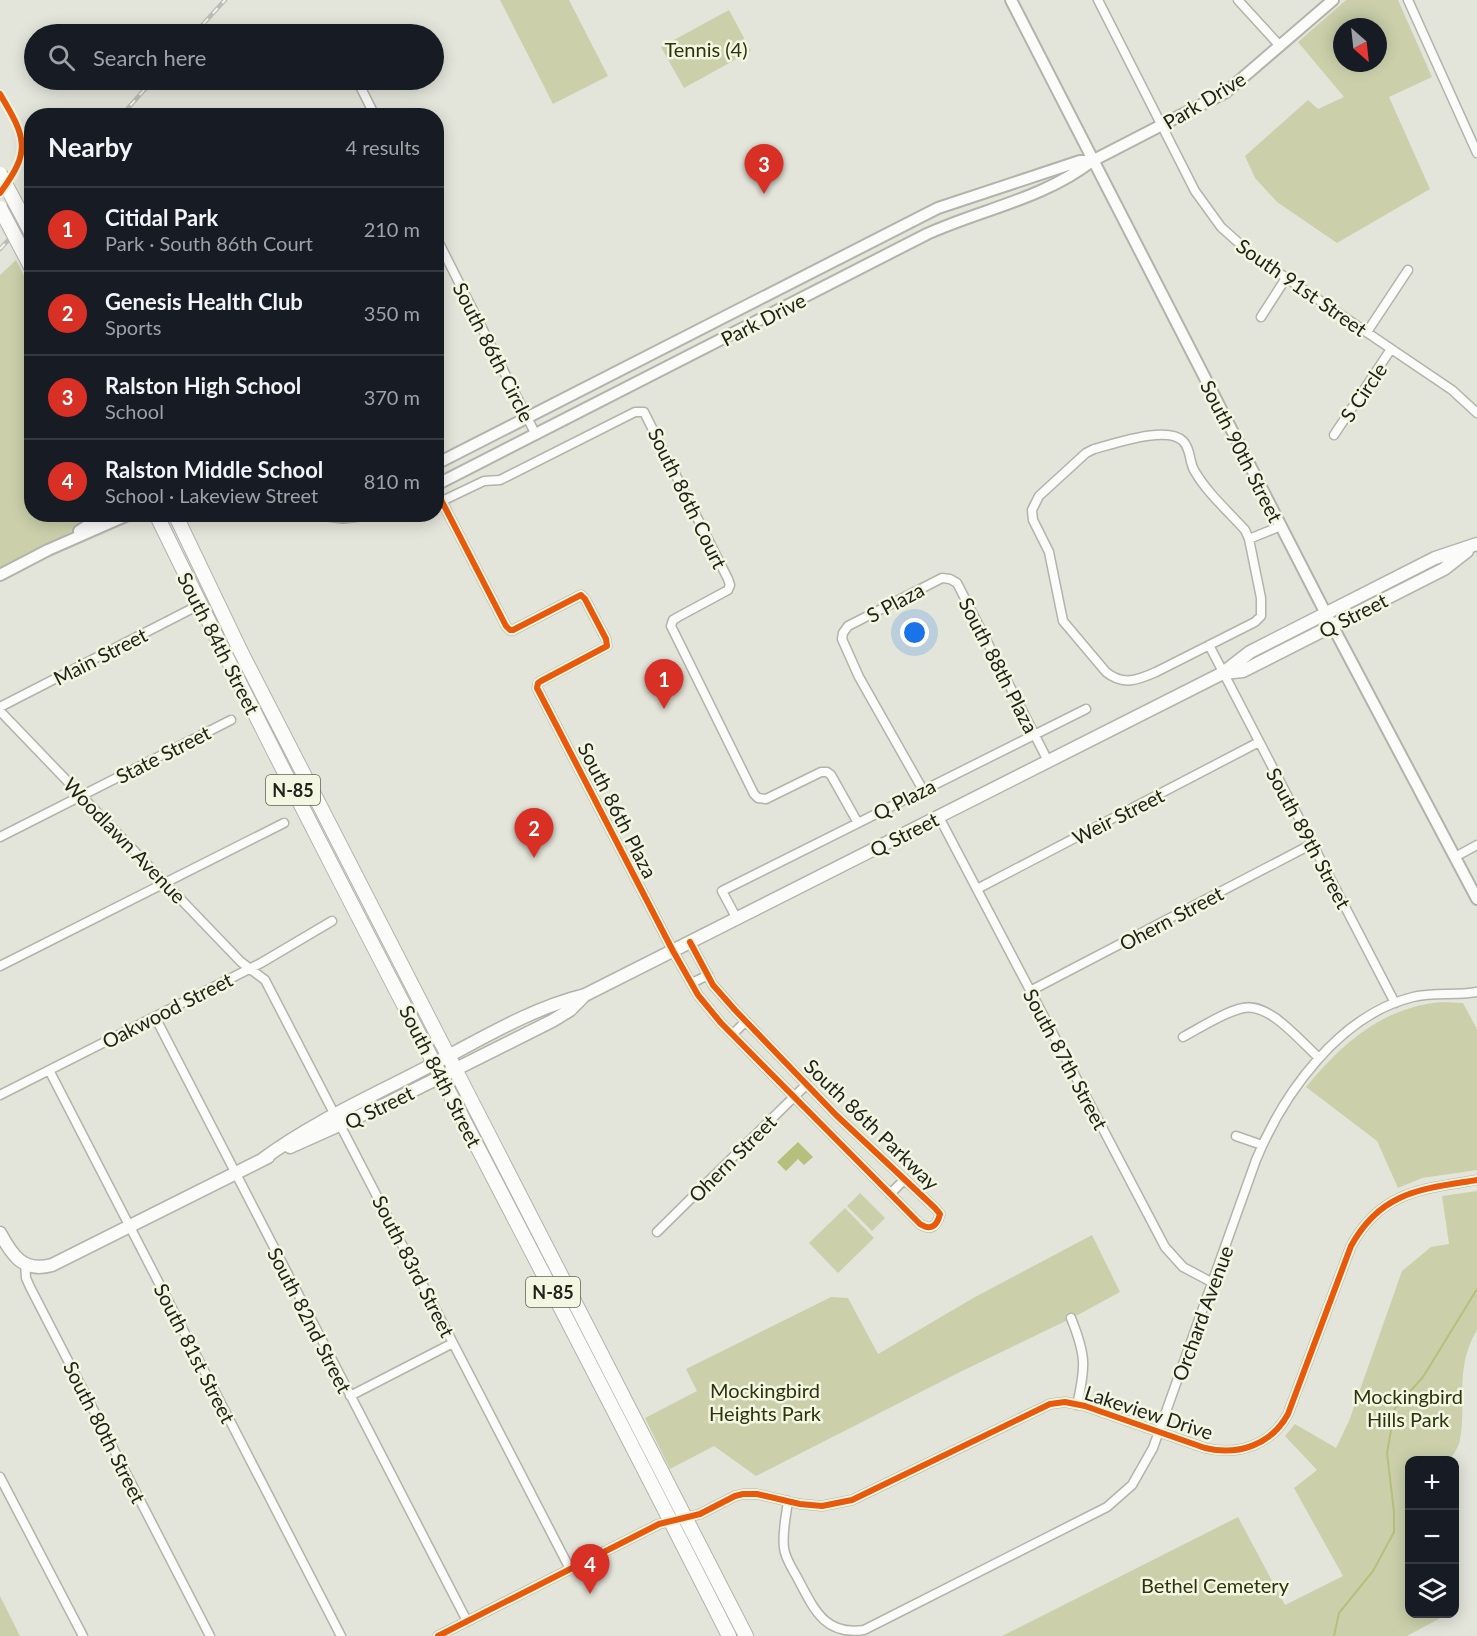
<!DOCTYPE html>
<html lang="en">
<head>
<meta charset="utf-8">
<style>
  :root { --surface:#171b24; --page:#20242c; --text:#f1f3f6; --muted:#9ea1a6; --line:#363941; --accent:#d93025 }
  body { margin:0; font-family:Lato,sans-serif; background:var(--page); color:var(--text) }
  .controls { position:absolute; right:18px; bottom:18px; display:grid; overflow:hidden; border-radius:12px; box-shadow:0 3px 15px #0003 }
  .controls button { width:54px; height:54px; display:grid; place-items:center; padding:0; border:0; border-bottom:2px solid var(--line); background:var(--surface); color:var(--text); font:30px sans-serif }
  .compass { position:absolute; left:1333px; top:18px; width:54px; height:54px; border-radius:50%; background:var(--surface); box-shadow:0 3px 15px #0003; rotate:153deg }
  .you { position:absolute; left:915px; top:633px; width:21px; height:21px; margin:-15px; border:4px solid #fff; border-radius:50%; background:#1a73e8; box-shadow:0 0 0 9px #1a73e833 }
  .badge { display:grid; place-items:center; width:39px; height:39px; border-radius:50%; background:var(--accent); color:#fff; font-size:20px; font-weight:700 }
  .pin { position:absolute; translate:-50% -50px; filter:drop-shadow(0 2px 3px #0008) }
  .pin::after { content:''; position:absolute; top:32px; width:21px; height:18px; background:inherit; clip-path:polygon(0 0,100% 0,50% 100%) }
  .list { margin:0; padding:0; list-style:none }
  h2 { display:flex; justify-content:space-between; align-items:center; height:78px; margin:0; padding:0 24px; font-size:26px }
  h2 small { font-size:20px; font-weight:400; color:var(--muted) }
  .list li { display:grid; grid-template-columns:39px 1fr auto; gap:18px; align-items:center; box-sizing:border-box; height:84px; padding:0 24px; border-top:2px solid var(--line) }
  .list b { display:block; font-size:22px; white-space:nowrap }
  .list p { margin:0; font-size:20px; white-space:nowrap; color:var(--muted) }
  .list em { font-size:20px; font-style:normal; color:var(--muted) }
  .icon { flex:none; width:33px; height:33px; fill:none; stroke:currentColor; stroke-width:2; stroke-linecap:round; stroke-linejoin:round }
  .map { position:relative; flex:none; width:1477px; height:1636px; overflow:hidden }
  .search { position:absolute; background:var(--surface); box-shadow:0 3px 15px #0003; left:24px; top:24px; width:420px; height:66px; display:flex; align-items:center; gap:15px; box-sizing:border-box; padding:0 21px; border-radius:33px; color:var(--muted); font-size:22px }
  .panel { position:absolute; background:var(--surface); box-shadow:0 3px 15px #0003; left:24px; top:108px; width:420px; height:414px; border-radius:24px }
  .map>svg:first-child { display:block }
  .green { fill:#cbd0ab; fill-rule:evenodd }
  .water { fill:#b7bf7d }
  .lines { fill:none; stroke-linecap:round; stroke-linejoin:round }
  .stream { stroke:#b7bf7d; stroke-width:2 }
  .minor-casing { stroke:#b2b3aa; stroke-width:11 }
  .tertiary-casing { stroke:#b2b3aa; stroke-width:14 }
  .secondary-casing { stroke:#b2b3aa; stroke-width:15 }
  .primary-casing { stroke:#b2b3aa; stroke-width:16 }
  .minor { stroke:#fbfbf9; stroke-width:8 }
  .tertiary { stroke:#fbfbf9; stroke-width:10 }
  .secondary { stroke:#fbfbf9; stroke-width:12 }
  .primary { stroke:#fbfbf9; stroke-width:14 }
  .rail-casing { stroke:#bcbcba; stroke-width:4.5 }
  .rail { stroke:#f3f7e2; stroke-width:2; stroke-dasharray:7; stroke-linecap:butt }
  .primary-bridge-casing { stroke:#b2b3aa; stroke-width:16; stroke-linecap:butt }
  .primary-bridge { stroke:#fbfbf9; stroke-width:14 }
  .cycleway-casing { stroke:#f3f7e2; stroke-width:10 }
  .cycleway { stroke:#e8590c; stroke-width:6 }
  .labels { text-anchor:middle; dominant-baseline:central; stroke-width:5; stroke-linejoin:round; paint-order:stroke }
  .shield { fill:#f3f7e2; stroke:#606357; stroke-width:1.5 }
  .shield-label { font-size:18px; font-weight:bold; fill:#21231b }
  .park-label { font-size:20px; fill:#2e330c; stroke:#f3f7e2 }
  .street-label { font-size:20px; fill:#21231b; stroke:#f3f7e2 }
</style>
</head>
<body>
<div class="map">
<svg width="1477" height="1636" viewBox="0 0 1477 1636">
  <rect width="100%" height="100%" fill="#e3e5da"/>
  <path class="green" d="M500,0H569L608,76L553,104Z
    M1346,0H1398L1432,77L1389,97L1430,189L1337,243L1277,202L1255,178L1245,156L1308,100L1318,109L1344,97L1298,42ZM1342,27H1378V63H1342Z
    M729,10L751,51L684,88L661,47Z
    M16,260L31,290L32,514L102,515L0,570V275Z
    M1442,1002L1463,1003L1477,1029V1170L1422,1178L1398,1188L1377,1141L1306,1087C1343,1043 1382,1007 1442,1002Z
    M1477,1191V1330C1454,1369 1467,1400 1460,1440C1459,1447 1453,1454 1450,1460H1410V1614H1448L1407,1636H1002L1238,1517L1285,1605L1343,1576L1294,1488L1317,1470L1285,1436L1295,1424L1336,1448L1349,1421L1402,1271L1431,1247L1449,1244L1442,1196Z
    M860,1193L885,1218L872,1231L847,1206Z
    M845,1208L874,1238L838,1273L809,1243Z
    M1092,1235L1120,1292L1074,1317L960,1372L756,1476L714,1446L670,1469L645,1418L697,1391L686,1369L831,1297L848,1298L878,1354L975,1297Z
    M0,1596L20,1636H0Z"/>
  <path class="water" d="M798,1142L813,1157L804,1165L798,1159L786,1171L777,1162Z"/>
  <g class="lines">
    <path class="stream" d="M1334,1636L1339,1613L1373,1571L1394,1532V1512L1387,1453L1395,1408L1423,1377L1477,1289"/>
    <defs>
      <path id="minor" d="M1098,0L1195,191L1221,227L1251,254L1452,390L1477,413
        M1238,0L1280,46
        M1408,0L1477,153
        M357,80L375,116
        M436,237L536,435
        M1261,317L1286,278
        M1367,332L1408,270
        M1334,435L1391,349
        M436,490L506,626L510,630H513L579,596L581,595L585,599L606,639L607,646L541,681L538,683L537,688L673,951L698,995L721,1023L920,1224C931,1231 937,1226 940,1214L935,1208L836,1115L735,1010L713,985L690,942
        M442,501L484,481L500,480L635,412H644L728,579L730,585L728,590L678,617L673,620L671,626L754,794L758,798L766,799L821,772H827L831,775L858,823
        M1249,539L1261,598V616L1255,622L1156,672C1138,680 1123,686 1106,672L1063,621L1049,552L1033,520L1032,510L1039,496L1086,453L1094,449C1114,444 1167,425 1183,441C1191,449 1189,461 1194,470C1207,493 1228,511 1245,530L1249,539L1281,526
        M1209,645L1395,1003
        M0,707L199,605
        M0,711L241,962L265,980L570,1569
        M923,790L859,677L842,639L843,633L848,626L942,578L950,579L957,583L1048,761
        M939,817L1165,1247L1183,1267L1213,1283
        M0,837L231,720
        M1455,857L1477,845
        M977,889L1259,742
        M737,919L722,891L1086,709
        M0,966L284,823
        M692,983L708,975
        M1030,991L1312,844
        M155,1017L467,1621
        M733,1034L746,1021
        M1183,1037C1200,1028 1224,1012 1243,1008C1269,1002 1300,1041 1319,1058
        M49,1070L341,1636
        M0,1095L261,963L332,921
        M1236,1136L1262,1145
        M890,1194L904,1180
        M657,1232L807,1084
        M25,1262L26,1278L30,1287L210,1636
        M1071,1318C1086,1355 1086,1366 1077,1405
        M350,1396L453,1343
        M0,1477L83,1636
        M788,1501C786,1516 782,1533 784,1548C785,1559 794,1571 799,1581C814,1609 825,1636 864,1630L1107,1507L1132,1485L1153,1448L1256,1160C1283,1094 1339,1015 1413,997C1434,992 1456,996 1477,992
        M438,1636L659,1524L700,1514L735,1496L743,1494H757L800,1504L822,1506L852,1500L1050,1404L1065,1402L1085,1406L1205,1448C1238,1456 1271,1445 1288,1414L1351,1246C1381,1191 1422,1189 1477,1180"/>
      <path id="tertiary" d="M1011,0L1322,606L1477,899
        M436,464L938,208L1080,161H1092
        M436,485L927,234C982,209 1043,199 1092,161L1226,92L1333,0
        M320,514L343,517L368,514
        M79,531L106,514
        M0,575L48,550L130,514"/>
      <path id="secondary" d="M1223,673L1243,671L1444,569L1467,551
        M290,1147L384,1105L552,1021L570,1010L583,997
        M263,1159C316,1120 377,1094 435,1063C483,1038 532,1008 585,995L1223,673L1250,652L1435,558L1477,544
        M0,1233C12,1255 23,1273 52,1265L268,1157"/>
      <path id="primary" d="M156,514C340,892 540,1261 729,1636
        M175,514L241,652L746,1636"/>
    </defs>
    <use href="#minor" class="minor-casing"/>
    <use href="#tertiary" class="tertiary-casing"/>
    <use href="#secondary" class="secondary-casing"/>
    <use href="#primary" class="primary-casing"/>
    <use href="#minor" class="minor"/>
    <use href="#tertiary" class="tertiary"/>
    <use href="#secondary" class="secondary"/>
    <use href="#primary" class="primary"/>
    <defs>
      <path id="rail" d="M194,34L225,0
        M121,116L153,80
        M0,249L32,214"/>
    </defs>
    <use href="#rail" class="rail-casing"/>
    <use href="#rail" class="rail"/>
    <defs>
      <path id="primary-bridge" d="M0,174L32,234
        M0,208L31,267"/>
    </defs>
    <use href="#primary-bridge" class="primary-bridge-casing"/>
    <use href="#primary-bridge" class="primary-bridge"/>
    <defs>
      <path id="cycleway" d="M0,94C26,138 32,150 0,193
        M436,490L506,626L510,630H513L579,596L581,595L585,599L606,639L607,646L541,681L538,683L537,688L673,951L698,995L721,1023L920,1224C931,1231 937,1226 940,1214L935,1208L836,1115L735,1010L713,985L690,942
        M438,1636L659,1524L700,1514L735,1496L743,1494H757L800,1504L822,1506L852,1500L1050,1404L1065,1402L1085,1406L1205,1448C1238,1456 1271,1445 1288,1414L1351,1246C1381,1191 1422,1189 1477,1180"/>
    </defs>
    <use href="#cycleway" class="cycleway-casing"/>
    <use href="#cycleway" class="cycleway"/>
  </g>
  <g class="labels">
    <g class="shield">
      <rect x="266" y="775" width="54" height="30" rx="4.5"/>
      <rect x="526" y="1277" width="54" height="30" rx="4.5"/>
    </g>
    <g class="shield-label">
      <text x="293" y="790">N-85</text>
      <text x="553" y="1292">N-85</text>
    </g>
    <g class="park-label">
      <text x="706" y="49">Tennis (4)</text>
      <text x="765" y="1390">Mockingbird<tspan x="765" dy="23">Heights Park</tspan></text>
      <text x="1408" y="1396">Mockingbird<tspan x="1408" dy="23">Hills Park</tspan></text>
      <text x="1215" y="1585">Bethel Cemetery</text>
    </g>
    <g class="street-label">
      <text transform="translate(1204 100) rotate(-31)">Park Drive</text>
      <text transform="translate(1302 287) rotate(35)">South 91st Street</text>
      <text transform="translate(763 319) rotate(-27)">Park Drive</text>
      <text transform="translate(494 352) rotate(63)">South 86th Circle</text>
      <text transform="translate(1363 392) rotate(-56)">S Circle</text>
      <text transform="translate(1242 451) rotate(63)">South 90th Street</text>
      <text transform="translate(688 498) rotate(64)">South 86th Court</text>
      <text transform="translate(895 602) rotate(-28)">S Plaza</text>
      <text transform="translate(1353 615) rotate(-27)">Q Street</text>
      <text transform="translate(219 643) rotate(63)">South 84th Street</text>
      <text transform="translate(100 656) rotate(-27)">Main Street</text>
      <text transform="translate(999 665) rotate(63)">South 88th Plaza</text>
      <text transform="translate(163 754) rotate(-27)">State Street</text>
      <text transform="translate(904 799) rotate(-27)">Q Plaza</text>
      <text transform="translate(618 810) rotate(63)">South 86th Plaza</text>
      <text transform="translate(1118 816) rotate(-27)">Weir Street</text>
      <text transform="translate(904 834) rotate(-27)">Q Street</text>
      <text transform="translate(1309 838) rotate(62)">South 89th Street</text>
      <text transform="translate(125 840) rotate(46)">Woodlawn Avenue</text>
      <text transform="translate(1171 918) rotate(-28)">Ohern Street</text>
      <text transform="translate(167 1010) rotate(-27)">Oakwood Street</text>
      <text transform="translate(1066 1059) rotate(62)">South 87th Street</text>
      <text transform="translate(441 1076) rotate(63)">South 84th Street</text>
      <text transform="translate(379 1107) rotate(-26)">Q Street</text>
      <text transform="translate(872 1124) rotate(44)">South 86th Parkway</text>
      <text transform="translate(732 1158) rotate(-45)">Ohern Street</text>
      <text transform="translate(414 1266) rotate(63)">South 83rd Street</text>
      <text transform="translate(1202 1313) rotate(-70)">Orchard Avenue</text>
      <text transform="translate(310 1320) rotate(63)">South 82nd Street</text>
      <text transform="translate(195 1353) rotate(63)">South 81st Street</text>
      <text transform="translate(1149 1412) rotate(18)">Lakeview Drive</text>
      <text transform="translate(105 1432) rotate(63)">South 80th Street</text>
    </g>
  </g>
</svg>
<div class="controls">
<button>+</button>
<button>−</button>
<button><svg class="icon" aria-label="layers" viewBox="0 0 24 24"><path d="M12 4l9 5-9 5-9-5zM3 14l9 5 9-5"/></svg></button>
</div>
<svg class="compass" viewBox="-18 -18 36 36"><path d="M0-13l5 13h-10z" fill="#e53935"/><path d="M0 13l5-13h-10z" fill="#9ea1a6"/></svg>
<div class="you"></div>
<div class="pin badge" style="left:664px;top:709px">1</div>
<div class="pin badge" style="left:534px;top:858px">2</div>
<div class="pin badge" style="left:764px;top:194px">3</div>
<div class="pin badge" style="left:590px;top:1594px">4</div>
<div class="search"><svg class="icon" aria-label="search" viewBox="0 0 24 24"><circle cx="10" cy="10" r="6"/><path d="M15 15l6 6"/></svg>Search here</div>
<section class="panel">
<h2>Nearby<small>4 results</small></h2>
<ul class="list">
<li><span class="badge">1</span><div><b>Citidal Park</b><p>Park · South 86th Court</p></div><em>210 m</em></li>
<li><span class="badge">2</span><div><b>Genesis Health Club</b><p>Sports</p></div><em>350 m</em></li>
<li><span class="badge">3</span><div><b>Ralston High School</b><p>School</p></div><em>370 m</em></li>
<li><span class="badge">4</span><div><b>Ralston Middle School</b><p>School · Lakeview Street</p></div><em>810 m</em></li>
</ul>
</section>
</div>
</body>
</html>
